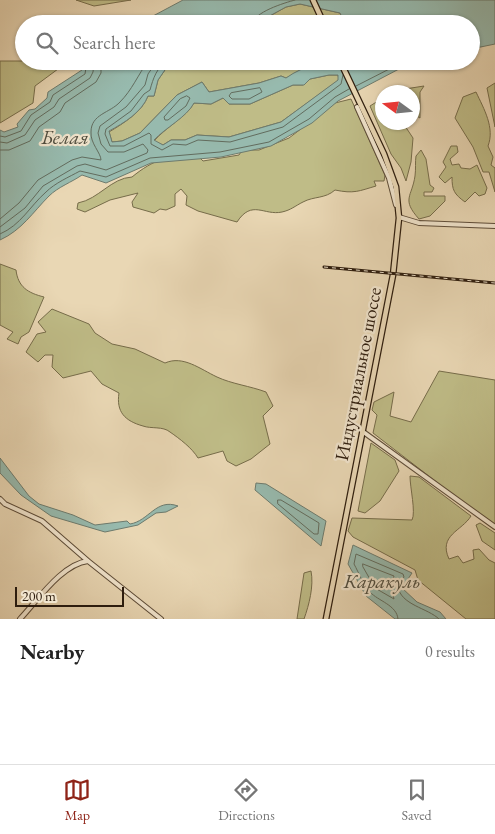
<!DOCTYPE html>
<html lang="en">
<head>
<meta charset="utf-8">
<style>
  :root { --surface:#fff; --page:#f2f2f2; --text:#222; --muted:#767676; --line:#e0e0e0; --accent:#8f2418 }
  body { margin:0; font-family:"EB Garamond",serif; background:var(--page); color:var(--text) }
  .compass { position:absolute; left:375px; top:85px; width:45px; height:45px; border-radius:50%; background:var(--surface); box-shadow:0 1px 4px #0004; rotate:285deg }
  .scale { position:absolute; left:15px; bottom:12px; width:109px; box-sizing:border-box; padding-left:5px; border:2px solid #2e1d0e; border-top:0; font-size:14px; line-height:18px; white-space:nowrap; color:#2e1d0e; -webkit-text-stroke:4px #f1e5ce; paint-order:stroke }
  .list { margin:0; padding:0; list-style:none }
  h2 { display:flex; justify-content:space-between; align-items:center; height:65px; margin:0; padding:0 20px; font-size:21px }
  h2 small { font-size:16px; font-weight:400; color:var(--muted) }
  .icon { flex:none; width:28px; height:28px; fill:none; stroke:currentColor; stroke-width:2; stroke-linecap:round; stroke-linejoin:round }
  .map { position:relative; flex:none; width:495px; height:619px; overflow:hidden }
  .search { position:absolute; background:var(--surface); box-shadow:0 1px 4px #0004; left:15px; right:15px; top:15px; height:55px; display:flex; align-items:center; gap:12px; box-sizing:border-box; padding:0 18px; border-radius:28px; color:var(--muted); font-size:19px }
  .sheet { height:145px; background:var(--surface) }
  nav { display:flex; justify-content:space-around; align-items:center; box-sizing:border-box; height:70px; border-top:1px solid var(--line); background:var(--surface); font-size:14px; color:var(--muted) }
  nav a { display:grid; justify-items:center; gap:2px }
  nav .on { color:var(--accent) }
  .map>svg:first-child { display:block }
  .green { fill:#bfbc87; stroke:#766c4a }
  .water { fill:#97baae; stroke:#6d7b6e; fill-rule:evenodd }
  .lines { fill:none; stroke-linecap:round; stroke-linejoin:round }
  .shore { stroke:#626c5e; stroke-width:1 }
  .minor-casing { stroke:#5d4c38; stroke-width:6 }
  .major-casing { stroke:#2e1d0e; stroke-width:7 }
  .minor { stroke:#f1e5ce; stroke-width:4 }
  .major { stroke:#e9d7b4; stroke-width:4.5 }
  .rail-casing { stroke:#2e1d0e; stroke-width:3 }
  .rail { stroke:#f1e5ce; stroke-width:1; stroke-dasharray:4; stroke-linecap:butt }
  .labels { text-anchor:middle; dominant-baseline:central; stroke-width:4.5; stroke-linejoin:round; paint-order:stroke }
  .street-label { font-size:19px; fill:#2e1d0e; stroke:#f1e5ce }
  .water-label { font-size:20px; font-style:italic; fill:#4e4c3e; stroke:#f1e5ce }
</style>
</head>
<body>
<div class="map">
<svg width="495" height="619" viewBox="0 0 495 619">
  <rect width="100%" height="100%" fill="#e9d7b4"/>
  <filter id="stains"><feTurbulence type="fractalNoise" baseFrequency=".004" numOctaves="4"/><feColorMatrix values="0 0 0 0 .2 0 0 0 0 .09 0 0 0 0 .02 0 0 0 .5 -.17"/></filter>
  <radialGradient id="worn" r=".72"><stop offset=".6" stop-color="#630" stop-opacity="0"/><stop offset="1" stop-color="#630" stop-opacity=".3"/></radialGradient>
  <path class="green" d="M76,0H131L94,6Z
    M300,4L340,13L345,24H255L286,7Z
    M0,61H48L58,69L35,86L33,103L0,123Z
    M179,61H322L286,78L281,76L259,83L209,92L202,82L177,95L140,133L122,141L112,142L109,132C124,123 142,112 148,96H154L158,80L167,67Z
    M329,75H338L339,80L281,122L229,137L197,135L185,140H171L163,145L154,141C165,128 187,116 194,103L211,104L223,98L229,104H250L293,85H303L310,79Z
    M495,83V127L487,88Z
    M424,86L420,92V118L413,114L412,92H407L405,89Z
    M476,92C484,109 495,128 488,146L493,157L491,165L495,168V192L489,172H483L473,147L455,118L463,97Z
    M351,99L385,175L384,181H374L376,186C359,191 354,194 335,190C325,199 314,196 303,202C295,206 291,210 282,212C264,216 252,199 237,222L198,211L186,205L187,196L181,189L175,194V206L166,210L160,209L154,213L133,207L132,202L138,193L110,200L85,212L77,209L78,203C99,199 111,178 132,177C154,159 168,156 196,154L203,161L239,155L242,150H259L289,138L335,103Z
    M378,101L382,103V122L403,123L413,138L411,162L406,181L401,168L391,154L370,106Z
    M451,146H457L458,152L450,159L452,165L459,164L461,168L470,169L477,165L487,188L485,194L479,196L475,192L465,202C454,194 452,190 452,177L445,183L439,177L446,167L443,162Z
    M421,150L426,159L430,185L434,188L432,192H424V196H445V201L430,216L419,219C401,199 412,197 415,176C416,169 415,162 416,156Z
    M0,264L16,270C18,287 28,293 44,297L29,332L21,337L18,344L7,339L13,332L0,325Z
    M52,309L89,324L95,333L112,344L135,349L165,363C183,355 200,369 217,377C232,384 250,386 266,392L273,406L263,416L270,444L251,459L236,466L227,461L223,451L198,458C192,448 180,439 170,432C163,426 151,429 143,426C125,421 116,412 119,393L102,384L91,371L63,378L52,367L53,355H45L38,362L26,352L37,334L46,332L38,322Z
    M439,371L495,380V524L487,521L373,433L377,415L372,410L374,402L394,392L390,416L411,422Z
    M371,443L395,460L399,471L380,501L365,513L358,511Z
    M410,476L419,477L471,516C462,531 438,535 449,559L458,556L463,563L474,559L473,550L479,549L489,560L495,563V619H466L418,580L415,570L353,537L348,531L352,518L412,520C416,512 410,488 410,476Z
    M480,523L495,533V550L482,541L476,525Z
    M311,571C314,586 309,605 304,619H297L304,573Z"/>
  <path class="water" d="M183,0H495V44L471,49V24H345L340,13L300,4L286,7L255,24H138Z
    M82,61H179L167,67L158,80L154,96H148C142,112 124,123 109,131L112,142L122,141L140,133L177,95L202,82L209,92L259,83L281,76L286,78C322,52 376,61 418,61L399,69L338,101L312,123L271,146L221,157L151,163L106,183L82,175C72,182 58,187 49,196C33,212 22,230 0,240V130L4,132L18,127L17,124L29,110L35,109L47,98L48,92L82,70ZM329,75H338V80L281,122L229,137L197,135L185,140H171L163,145L154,140C165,128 187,117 194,103L211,104L223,98L229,104H250L293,85H304L310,79Z
    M0,458L29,496L39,504L73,515L95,525L127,521L130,524C149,521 156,498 178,506L166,512L156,513L138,525L105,532L51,516L21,495L0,473Z
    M256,483L266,484L326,521L321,546L255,490Z
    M353,545L412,573L402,588L417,602L440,612L446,619H395L366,596L348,564Z"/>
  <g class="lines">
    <path class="shore" d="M252,24C254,12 284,3 295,0
      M168,61C157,66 153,79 150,90L144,94L131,111L106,129L105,134L110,146H124L149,133L151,135V144L162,150L173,144L186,145L198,140L230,142L283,127L341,84L343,75
      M356,86L405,61
      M260,88L262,92L249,99H232L229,96L231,93Z
      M187,96L190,98L186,106L168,120H165L164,117L180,99Z
      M0,136L5,137L21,131L31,115L50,102L53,95L85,74L87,61
      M0,142L7,143L25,135L35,120L54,107L59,99L90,78L93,72L94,61
      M0,150H9L30,141L39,127L60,112L65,103L96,82L101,73V61
      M0,219L19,203L38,180L72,160L82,157L101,160C101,153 90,143 91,132C91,114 110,113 120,102C132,90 138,75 148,61
      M0,227L25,208L43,186L77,166L85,164L106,170L147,153L148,150L143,144L124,152H108L101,144L98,133L100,126L126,107L145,85L148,74L157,61
      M0,234C21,225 30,206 46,192C55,183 69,177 80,171L106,177L150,158L220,152L269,142L309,119L335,97L349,89
      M278,500H281L319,523L318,534H314L278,504Z
      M363,564L394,576L391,587L394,599L375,588L363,567Z
      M398,619C397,605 378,601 370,592C363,585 359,573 354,564L356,554L403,574L404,577L398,586C400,605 428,608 439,619"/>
    <defs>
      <path id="minor" d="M357,107L389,178L396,205
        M399,217L419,223L495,226
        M362,431L495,527
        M0,499L5,504L42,521L88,561L161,619
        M20,619C38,600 62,564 88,561"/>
      <path id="major" d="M313,0L324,24
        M326,619L393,275L399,218L396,187L384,154L340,61"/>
    </defs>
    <use href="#minor" class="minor-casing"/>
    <use href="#major" class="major-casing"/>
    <use href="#minor" class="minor"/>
    <use href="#major" class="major"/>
    <defs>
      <path id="rail" d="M324,267L495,283"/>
    </defs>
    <use href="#rail" class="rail-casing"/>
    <use href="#rail" class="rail"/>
  </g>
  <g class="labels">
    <g class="street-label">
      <text transform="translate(358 374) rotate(-79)">Индустриальное шоссе</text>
    </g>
    <g class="water-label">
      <text x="65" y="137">Белая</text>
      <text x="382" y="581">Каракуль</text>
    </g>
  </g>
  <rect width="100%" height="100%" filter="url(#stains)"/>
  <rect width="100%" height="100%" fill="url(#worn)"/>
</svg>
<svg class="compass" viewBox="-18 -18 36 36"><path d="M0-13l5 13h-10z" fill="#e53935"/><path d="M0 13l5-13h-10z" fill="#767676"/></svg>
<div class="scale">200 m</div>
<div class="search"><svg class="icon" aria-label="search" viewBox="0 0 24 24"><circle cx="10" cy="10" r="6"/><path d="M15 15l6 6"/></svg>Search here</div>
</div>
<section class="sheet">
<h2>Nearby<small>0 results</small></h2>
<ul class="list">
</ul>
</section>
<nav>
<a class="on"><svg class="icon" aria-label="map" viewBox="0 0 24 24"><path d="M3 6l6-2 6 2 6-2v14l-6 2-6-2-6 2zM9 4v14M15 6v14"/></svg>Map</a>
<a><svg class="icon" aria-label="directions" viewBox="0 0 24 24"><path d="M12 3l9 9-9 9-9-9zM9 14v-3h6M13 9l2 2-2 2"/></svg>Directions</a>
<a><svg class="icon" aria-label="saved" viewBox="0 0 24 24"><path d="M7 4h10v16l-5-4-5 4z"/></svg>Saved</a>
</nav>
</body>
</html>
